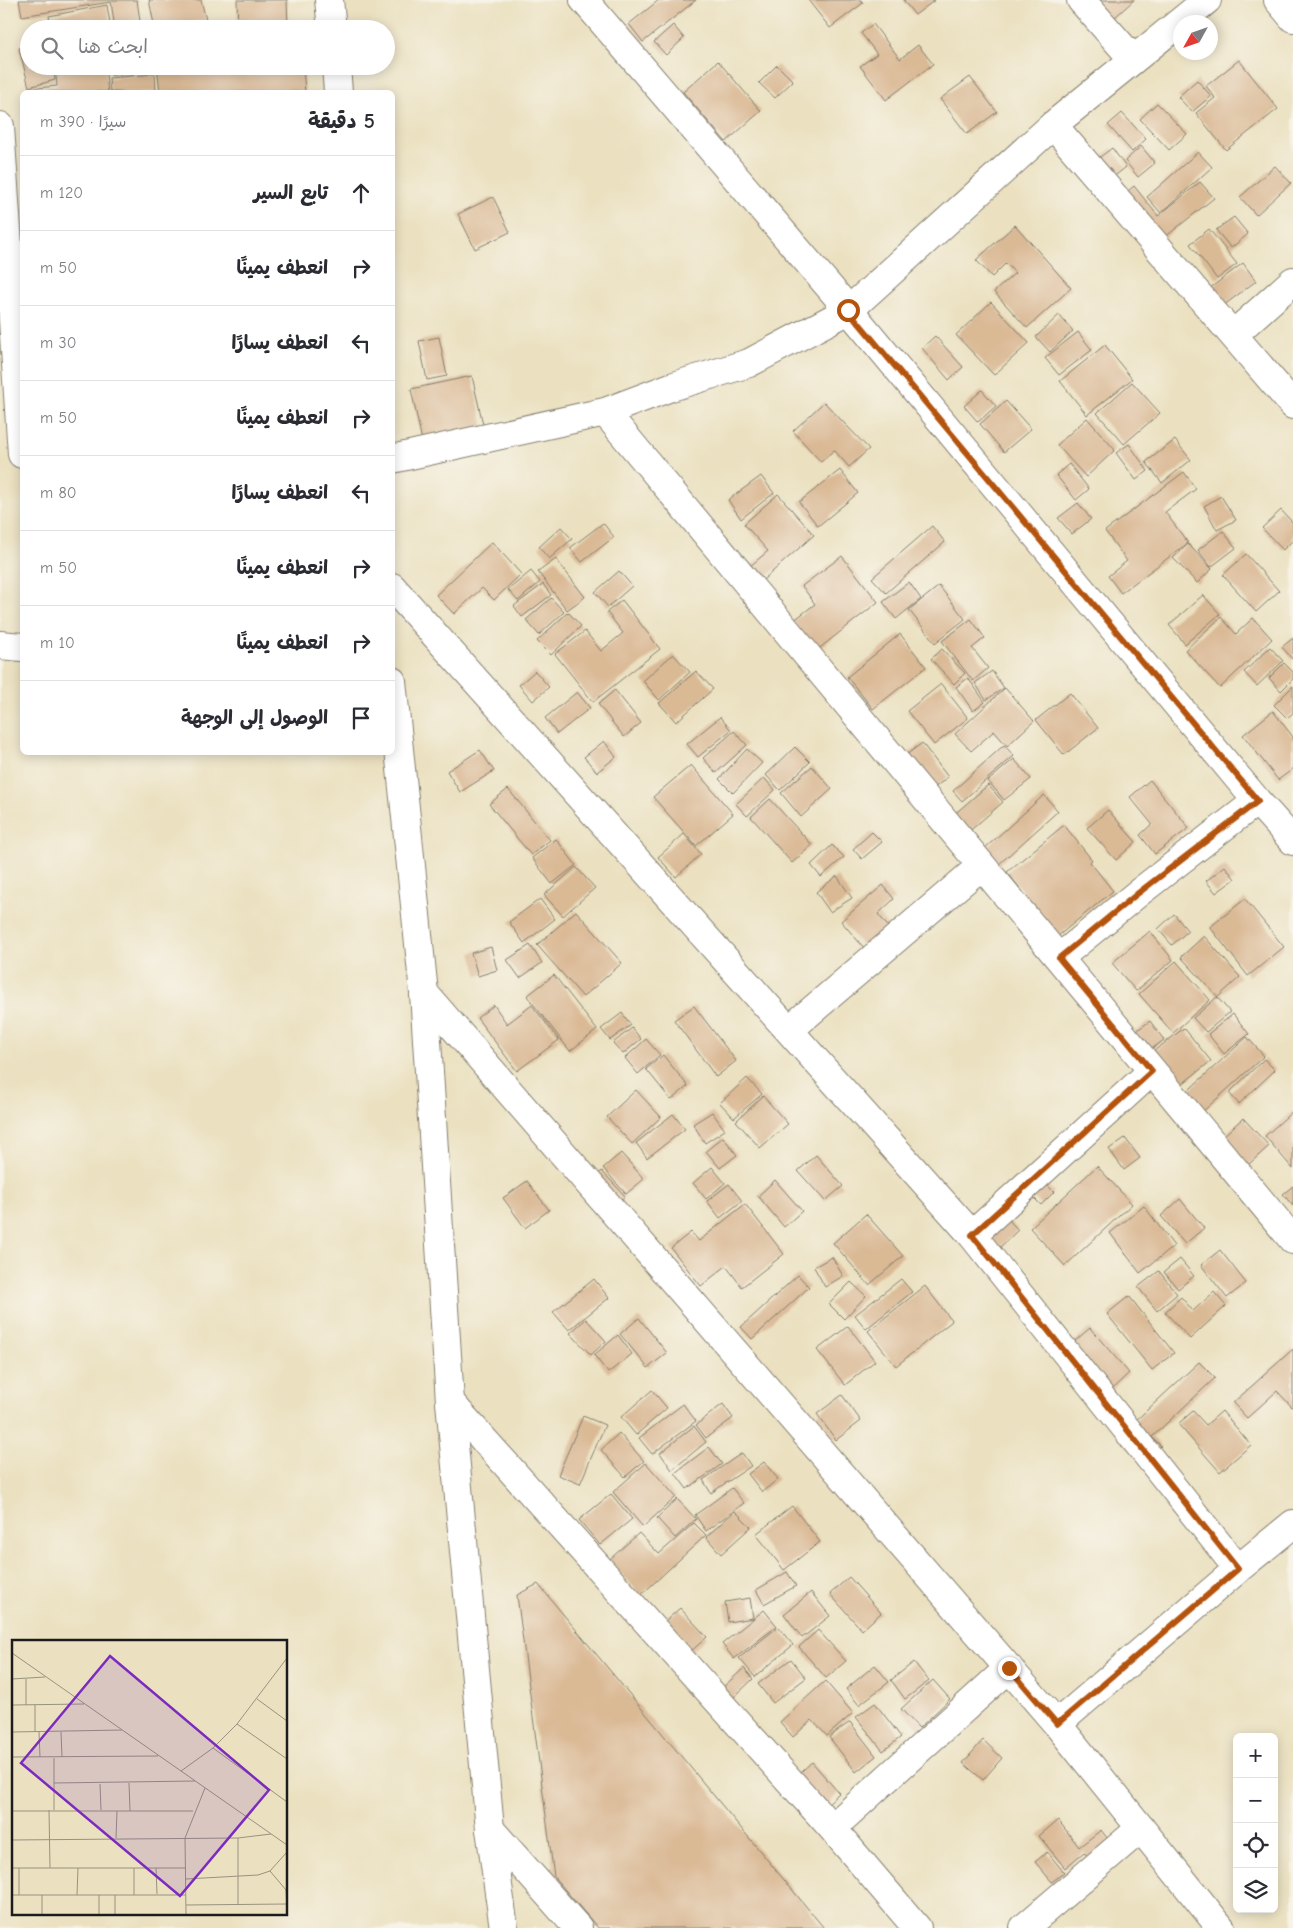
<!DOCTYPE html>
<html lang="ar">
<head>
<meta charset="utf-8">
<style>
  :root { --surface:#fff; --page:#f2f2f3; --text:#2b2b33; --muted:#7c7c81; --line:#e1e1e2 }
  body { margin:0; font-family:"Comic Neue","Playpen Sans Arabic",sans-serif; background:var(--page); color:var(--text); direction:rtl }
  .controls { position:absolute; right:15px; bottom:15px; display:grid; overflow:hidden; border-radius:8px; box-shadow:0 2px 12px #0003 }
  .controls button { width:45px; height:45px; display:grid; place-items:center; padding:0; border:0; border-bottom:1px solid var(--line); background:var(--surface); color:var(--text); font:25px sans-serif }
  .compass { position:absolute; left:1173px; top:15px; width:45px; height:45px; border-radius:50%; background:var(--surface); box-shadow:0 2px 12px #0003; rotate:230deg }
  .stop { position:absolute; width:15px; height:15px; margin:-11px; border:4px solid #b45309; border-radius:50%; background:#fff }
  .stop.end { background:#b45309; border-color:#fff; box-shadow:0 1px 5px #0008 }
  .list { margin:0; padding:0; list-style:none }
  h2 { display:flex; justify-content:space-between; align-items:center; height:65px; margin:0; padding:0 20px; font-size:21px }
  h2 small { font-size:16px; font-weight:400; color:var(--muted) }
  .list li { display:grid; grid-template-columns:32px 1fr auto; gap:15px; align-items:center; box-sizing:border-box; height:75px; padding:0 20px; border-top:1px solid var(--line) }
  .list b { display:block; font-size:19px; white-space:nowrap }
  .list em { font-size:16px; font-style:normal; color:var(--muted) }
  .icon { flex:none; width:28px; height:28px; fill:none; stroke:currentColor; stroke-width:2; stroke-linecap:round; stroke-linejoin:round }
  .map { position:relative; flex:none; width:1293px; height:1928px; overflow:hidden; direction:ltr }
  .search { position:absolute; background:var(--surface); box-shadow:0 2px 12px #0003; left:20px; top:20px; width:375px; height:55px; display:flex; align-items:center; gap:12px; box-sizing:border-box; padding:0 18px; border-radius:28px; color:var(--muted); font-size:19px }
  .panel { position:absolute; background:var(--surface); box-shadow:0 2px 12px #0003; left:20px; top:90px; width:375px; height:665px; border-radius:8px; direction:rtl }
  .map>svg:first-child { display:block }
  .building { fill:#dab995 }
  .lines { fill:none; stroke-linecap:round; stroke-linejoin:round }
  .minor-casing { stroke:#847e6e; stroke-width:30 }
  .major-casing { stroke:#847e6e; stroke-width:30 }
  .minor { stroke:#fff; stroke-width:28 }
  .major { stroke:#fff; stroke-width:28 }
  .route { stroke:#b45309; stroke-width:6 }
  .inset-road { fill:none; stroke:#98927f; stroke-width:1 }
  .view { fill:#7b2cbf; fill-opacity:0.15; stroke:#7b2cbf; stroke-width:2.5 }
  .inset-edge { fill:none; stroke:#1c1c1c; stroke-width:2.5 }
</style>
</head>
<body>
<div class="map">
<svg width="1293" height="1928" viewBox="0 0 1293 1928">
  <rect width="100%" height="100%" fill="#f7f3e8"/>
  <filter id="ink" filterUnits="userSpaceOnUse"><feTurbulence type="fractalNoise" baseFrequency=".02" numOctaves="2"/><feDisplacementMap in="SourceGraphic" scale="10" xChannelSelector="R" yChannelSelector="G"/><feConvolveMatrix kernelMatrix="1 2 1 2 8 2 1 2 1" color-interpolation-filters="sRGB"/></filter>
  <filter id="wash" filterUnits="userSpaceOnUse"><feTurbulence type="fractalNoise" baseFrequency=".0096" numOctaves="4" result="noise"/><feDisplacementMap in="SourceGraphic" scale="20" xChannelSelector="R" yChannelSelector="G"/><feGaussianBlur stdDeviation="1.12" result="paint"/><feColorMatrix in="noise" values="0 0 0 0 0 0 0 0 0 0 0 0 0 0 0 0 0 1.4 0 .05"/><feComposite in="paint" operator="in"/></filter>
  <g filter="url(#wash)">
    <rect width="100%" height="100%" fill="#ebe1c1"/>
    <g id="blocks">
      <path class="building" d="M19,0H137L141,28L115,29L111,2L22,16Z
        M149,0H201L206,20L155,29Z
        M237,0H287L288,29H238Z
        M659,0H696L643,42L629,24Z
        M808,0H861L863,3L830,28Z
        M903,0H935L915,15Z
        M1082,0H1134L1105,26Z
        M107,5L111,29H51L49,16Z
        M873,24L900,59L918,45L933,64L886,100L860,66L877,54L861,33Z
        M673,25L684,38L666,55L654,42Z
        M29,45V66H52L55,80L29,87L19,48Z
        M1239,60L1278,109L1226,150L1196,113L1215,98L1206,86Z
        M718,61L761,111L726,142L683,92Z
        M777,65L793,81L775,98L759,83Z
        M55,66H105L108,92H27V89L57,86Z
        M110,66H153L154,72L111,75Z
        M157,66H209V69L242,66H303L305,92H160Z
        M155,74L156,92H110L109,78Z
        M970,77L997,112L967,134L940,99Z
        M1197,80L1211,96L1192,112L1178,97Z
        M1157,103L1187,134L1169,150L1140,119Z
        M1122,113L1146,139L1132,152L1108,125Z
        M1141,146L1155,163L1138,177L1125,161Z
        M1112,148L1126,167L1111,179L1096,160Z
        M1198,152L1212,167L1161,213L1147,197Z
        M1275,166L1291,183L1256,215L1240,197Z
        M1200,182L1214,198L1159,242L1122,196L1134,186L1158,216Z
        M493,197L510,232L475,249L458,214Z
        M1234,217L1248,234L1231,248L1216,230Z
        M1015,225L1071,288L1027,328L994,292L1015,273L1006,263L992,277L976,260Z
        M1209,229L1237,264L1217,279L1190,244Z
        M1243,263L1256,281L1219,309L1205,292Z
        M991,302L1029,343L994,375L956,335Z
        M1059,315L1073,331L1050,352L1036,337Z
        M1078,332L1092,350L1059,375L1045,358Z
        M935,336L963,367L949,380L922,348Z
        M439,337L447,376L427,380L419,341Z
        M1105,345L1132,379L1087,415L1060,381Z
        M472,376L484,429L422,441L411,389Z
        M1132,382L1160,413L1124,444L1097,413Z
        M982,390L996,406L978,422L964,406Z
        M1006,401L1031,429L1004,452L980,424Z
        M824,402L869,449L849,467L834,450L821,462L793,431Z
        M1087,418L1115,450L1086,477L1057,445Z
        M1175,440L1191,460L1162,483L1146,462Z
        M1129,444L1148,471L1136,480L1116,453Z
        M1069,464L1089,489L1076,500L1056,475Z
        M840,470L858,493L818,526L799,502Z
        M1184,472L1196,489L1165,512L1188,543L1121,593L1108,576L1127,561L1105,531Z
        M761,476L774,493L741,519L728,500Z
        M778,494L814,535L755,587L742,573L768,551L744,524Z
        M1221,496L1236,520L1217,530L1204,506Z
        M1078,503L1091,519L1072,534L1058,518Z
        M1281,510L1293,523V540L1283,550L1262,528Z
        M603,523L614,537L582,562L570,548Z
        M932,526L945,542L886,593L872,578Z
        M561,527L572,539L549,559L539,547Z
        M1223,531L1236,548L1211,567L1198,550Z
        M492,542L521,574L494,600L482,588L454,614L436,595Z
        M1188,544L1212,569L1197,583L1173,558Z
        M1246,554L1279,591L1256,612L1223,575Z
        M842,556L878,602L816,651L793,621L815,604L802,586Z
        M556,559L585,597L567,610L538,572Z
        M531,571L540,582L518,601L508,590Z
        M619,571L632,586L608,607L595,592Z
        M909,582L921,599L896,619L883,602Z
        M543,584L551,595L522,617L514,606Z
        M939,586L965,619L935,643L909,610Z
        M1203,595L1220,614L1185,644L1169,625Z
        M551,598L564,612L539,635L526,620Z
        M622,600L660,649L593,702L555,654L585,631L601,651L623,633L607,612Z
        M568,612L581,626L551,655L537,641Z
        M1221,617L1236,634L1253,618L1272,639L1220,688L1185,650Z
        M971,619L985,638L972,648L988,668L973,681L942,641Z
        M900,634L926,667L873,709L847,677Z
        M1293,638V660L1282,647Z
        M1270,647L1283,661L1257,686L1244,672Z
        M942,649L965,673L954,684L931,659Z
        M673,654L690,672L659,700L643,681Z
        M1284,663L1293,672V679L1281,691L1269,678Z
        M535,671L549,687L533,701L519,685Z
        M696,671L713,689L676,722L659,703Z
        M992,671L1004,688L986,700L975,683Z
        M968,678L985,702L973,711L956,687Z
        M941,684L968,718L934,745L907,711Z
        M1293,686V713L1287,718L1274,705Z
        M1005,688L1034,721L1007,746L994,731L971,751L955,734Z
        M615,690L641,723L624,737L598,704Z
        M577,692L590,708L557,734L545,718Z
        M1070,693L1098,728L1064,755L1036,720Z
        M1273,711L1293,737V769L1278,780L1243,735Z
        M720,717L731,730L698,757L687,744Z
        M734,731L747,745L716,773L703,758Z
        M604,741L616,757L597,772L584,757Z
        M922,743L948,777L928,793L901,759Z
        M1004,745L1014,756L962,801L953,791Z
        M795,747L810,762L780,790L766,775Z
        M747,749L762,763L733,793L719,779Z
        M480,750L494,771L460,792L447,771Z
        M1014,759L1031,779L1004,800L988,781Z
        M691,765L733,814L696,846L653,797Z
        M812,766L832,789L801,817L781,793Z
        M764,778L775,790L747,816L736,804Z
        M1150,780L1189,828L1155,854L1140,835L1152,824L1130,797Z
        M988,785L1003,802L965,835L950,818Z
        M508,789L550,840L531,855L489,804Z
        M1044,795L1058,811L988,874L974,858Z
        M770,799L812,845L792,863L751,817Z
        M1108,810L1136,842L1116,860L1087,828Z
        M1064,825L1092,860L1090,862L1113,891L1058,936L1007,872Z
        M872,832L882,842L862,859L853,849Z
        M684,834L701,854L676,877L658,857Z
        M556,839L576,865L552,884L532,858Z
        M832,845L844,857L821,877L811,865Z
        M1225,866L1235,879L1216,893L1206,881Z
        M576,867L595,888L563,916L544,895Z
        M837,876L852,898L830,912L816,892Z
        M883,885L894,899L878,914L890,929L865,949L841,921Z
        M540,899L555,919L524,943L509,922Z
        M1245,899L1284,947L1248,976L1210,927Z
        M576,911L622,963L583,997L537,945Z
        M1174,914L1188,931L1172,945L1158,929Z
        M1150,931L1173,960L1136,991L1112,963Z
        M1204,936L1240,977L1218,997L1181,957Z
        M530,945L542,963L520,978L507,960Z
        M491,947L497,970L478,976L471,953Z
        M1176,961L1210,1000L1173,1033L1139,994Z
        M554,975L597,1030L570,1051L527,996Z
        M1217,997L1230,1012L1206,1032L1193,1018Z
        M494,1005L507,1024L532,1005L559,1040L517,1071L477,1018Z
        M694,1006L736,1061L716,1077L674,1020Z
        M622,1013L631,1025L610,1040L601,1029Z
        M1233,1014L1249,1034L1224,1054L1208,1034Z
        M1150,1021L1164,1040L1146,1053L1132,1034Z
        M632,1028L641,1039L623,1054L613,1043Z
        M1184,1028L1211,1061L1176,1089L1149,1055Z
        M1247,1037L1264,1056L1198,1116L1181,1097Z
        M646,1039L660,1055L638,1074L625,1058Z
        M663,1055L688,1086L671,1100L646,1069Z
        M1264,1059L1275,1070L1239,1104L1229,1093Z
        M747,1078L762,1094L734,1118L720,1103Z
        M636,1090L661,1117L632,1144L607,1117Z
        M763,1096L788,1124L760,1148L736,1121Z
        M1293,1111V1169L1265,1136Z
        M712,1112L725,1130L705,1143L693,1124Z
        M673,1114L685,1129L647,1158L636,1143Z
        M1243,1118L1269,1146L1248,1165L1222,1137Z
        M723,1137L737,1155L720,1168L706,1151Z
        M1125,1138L1140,1158L1124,1170L1109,1149Z
        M621,1153L644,1179L626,1194L603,1168Z
        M816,1155L843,1186L825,1201L798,1171Z
        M1097,1166L1132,1204L1065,1266L1030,1228Z
        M712,1167L725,1183L706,1199L693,1183Z
        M602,1171L625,1196L611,1209L588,1183Z
        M1039,1177L1054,1192L1041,1205L1026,1190Z
        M775,1180L802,1211L784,1227L758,1196Z
        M527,1181L549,1210L525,1228L503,1198Z
        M729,1184L742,1201L720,1218L707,1201Z
        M1293,1186V1206L1283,1194Z
        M1180,1199L1204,1228L1185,1244L1161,1216Z
        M745,1204L784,1254L742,1287L726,1266L701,1286L671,1248L691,1232L699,1241Z
        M1144,1206L1174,1246L1140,1273L1110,1233Z
        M866,1214L903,1256L869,1285L833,1243Z
        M1009,1220L1018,1230L996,1251L987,1242Z
        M1220,1250L1246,1283L1227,1298L1201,1265Z
        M832,1257L843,1276L825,1287L814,1267Z
        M1180,1259L1194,1276L1178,1289L1164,1272Z
        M1159,1271L1177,1294L1157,1311L1138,1287Z
        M798,1275L809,1287L752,1339L741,1327Z
        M594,1279L609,1298L569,1330L553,1312Z
        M901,1279L912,1292L866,1329L855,1315Z
        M851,1282L866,1296L844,1319L829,1304Z
        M925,1286L952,1321L896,1366L868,1331Z
        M1214,1292L1226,1306L1190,1339L1165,1312L1181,1297L1193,1311Z
        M1129,1296L1174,1353L1152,1370L1107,1314Z
        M639,1318L667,1353L648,1368L620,1334Z
        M586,1319L606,1341L591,1355L570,1333Z
        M848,1326L875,1361L845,1385L817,1350Z
        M1090,1328L1129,1373L1109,1392L1069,1346Z
        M618,1335L632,1354L608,1373L594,1355Z
        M1293,1349V1408L1277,1391L1247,1418L1233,1403Z
        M1199,1362L1215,1378L1152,1437L1161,1446L1142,1463L1118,1437Z
        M652,1390L667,1408L636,1435L621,1417Z
        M842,1395L861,1421L836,1440L817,1414Z
        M683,1404L696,1421L652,1454L639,1438Z
        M723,1404L733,1418L706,1438L696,1425Z
        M1193,1411L1206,1425L1222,1411L1251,1445L1220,1472L1178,1424Z
        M583,1416L605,1425L580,1484L558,1475Z
        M694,1426L706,1442L672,1470L660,1453Z
        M619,1433L644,1461L625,1477L601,1450Z
        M709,1447L722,1464L687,1489L675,1473Z
        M742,1453L751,1466L711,1493L703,1480Z
        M764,1462L778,1479L762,1492L748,1474Z
        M646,1463L676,1497L643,1527L613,1492Z
        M732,1488L744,1503L706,1531L695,1515Z
        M611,1494L632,1519L600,1545L579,1520Z
        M677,1499L696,1519L675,1538L657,1518Z
        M792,1506L820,1542L784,1570L756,1534Z
        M735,1511L751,1527L721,1554L706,1537Z
        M694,1523L706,1535L641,1595L609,1560L639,1533L659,1554Z
        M787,1572L796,1586L764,1604L756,1590Z
        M849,1577L881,1613L862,1630L830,1594Z
        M538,1584L824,1928H598L554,1877L517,1595Z
        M811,1592L830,1616L802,1638L784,1614Z
        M750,1598L753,1618L728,1622L725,1602Z
        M680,1608L707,1637L689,1653L662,1624Z
        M764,1610L777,1626L734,1659L722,1644Z
        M778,1627L793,1645L755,1677L739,1658Z
        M818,1630L846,1661L826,1678L799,1647Z
        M791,1659L806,1678L773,1703L758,1684Z
        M914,1662L929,1681L905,1699L891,1680Z
        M875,1665L889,1682L859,1705L846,1689Z
        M744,1668L753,1679L731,1700L721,1689Z
        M933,1680L950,1699L919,1728L901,1709Z
        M825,1681L853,1713L827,1736L812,1720L793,1737L780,1722Z
        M875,1703L901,1737L883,1751L856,1717Z
        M850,1722L876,1756L856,1772L829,1737Z
        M983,1740L1002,1758L983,1780L963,1763Z
        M812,1762L839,1793L821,1810L793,1779Z
        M1058,1820L1079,1847L1101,1830L1116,1850L1095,1867L1084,1852L1065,1868L1039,1836Z
        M1047,1852L1064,1872L1052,1882L1035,1862Z"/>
    </g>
  </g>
  <g filter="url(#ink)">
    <use href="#blocks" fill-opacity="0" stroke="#847e6e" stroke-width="1"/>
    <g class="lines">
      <defs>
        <path id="minor" d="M584,0L849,310L1257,801L1293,841
          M1081,0L1133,59
          M1278,0L1293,18
          M1053,125L1293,405
          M0,126L22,454
          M1234,334L1293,281
          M605,412L1293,1240
          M392,459L605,412L671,387L749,363L849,310L1053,125L1207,0
          M392,587L972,1235L1238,1569
          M0,645L22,647
          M1059,958L1137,894L1257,801
          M424,993L1057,1724L1221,1928
          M789,1030L981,866
          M972,1235L1152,1071
          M450,1402L832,1828L917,1928
          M1057,1724L1238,1569L1293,1524
          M832,1828L1009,1668
          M490,1829L578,1928
          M1024,1928L1141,1828"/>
        <path id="major" d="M329,0L332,29
          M336,66L338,92
          M392,681L424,993L450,1402L490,1829L504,1928"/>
      </defs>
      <use href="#minor" class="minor-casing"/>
      <use href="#major" class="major-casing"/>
      <use href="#minor" class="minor"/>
      <use href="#major" class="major"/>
    </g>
  </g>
  <g class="lines" filter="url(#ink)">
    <path class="route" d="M848,310L1258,801L1137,894L1059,958L1152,1071L972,1235L1238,1569L1057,1724L1009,1668"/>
  </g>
  <g transform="translate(12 1640)">
    <rect width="275" height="275" fill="#ebe1c1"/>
    <path class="inset-road" d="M0,13L275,205M0,39L33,37M14,39V65M245,59L275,81M0,65L72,64M23,65V92M225,84L275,119M0,92L110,90M27,92L28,117M49,92L50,117M201,108L275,162M0,117L146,116M169,131L201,108L225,84L275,18M42,143L183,141M117,143L118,171M88,144L89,170M37,170L38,228M42,170V118M0,171H181M104,198L105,171M0,200L226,198L259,194M0,228H174M7,228V255M122,228V255M144,228L145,254M258,231L274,250M174,239L246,235L258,231L275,212M274,250L275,268M0,255H173M30,255V274M65,255L66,228M103,255V274M226,264V198M174,265L275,264M87,274V255M174,274L173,198L193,148"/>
    <path class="view" d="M98,16L257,150L168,256L9,123Z"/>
    <rect width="275" height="275" class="inset-edge"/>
  </g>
</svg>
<div class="controls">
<button>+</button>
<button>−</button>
<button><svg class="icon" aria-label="locate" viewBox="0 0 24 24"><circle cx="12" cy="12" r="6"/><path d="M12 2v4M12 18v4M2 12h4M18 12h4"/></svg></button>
<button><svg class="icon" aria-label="layers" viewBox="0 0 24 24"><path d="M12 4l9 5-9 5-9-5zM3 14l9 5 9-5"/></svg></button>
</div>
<svg class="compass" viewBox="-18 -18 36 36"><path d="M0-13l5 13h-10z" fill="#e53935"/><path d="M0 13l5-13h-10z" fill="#7c7c81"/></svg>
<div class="stop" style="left:848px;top:310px"></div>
<div class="stop end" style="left:1009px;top:1668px"></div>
<div class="search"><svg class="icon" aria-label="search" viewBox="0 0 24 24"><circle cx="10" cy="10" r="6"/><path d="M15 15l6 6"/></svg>ابحث هنا</div>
<section class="panel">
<h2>5 دقيقة<small>سيرًا · 390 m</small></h2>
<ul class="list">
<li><svg class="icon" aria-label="ahead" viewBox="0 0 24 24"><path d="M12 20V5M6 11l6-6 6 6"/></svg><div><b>تابع السير</b></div><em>120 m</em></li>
<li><svg class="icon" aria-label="right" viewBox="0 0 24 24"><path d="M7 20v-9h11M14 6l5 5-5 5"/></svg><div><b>انعطف يمينًا</b></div><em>50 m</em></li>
<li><svg class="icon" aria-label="left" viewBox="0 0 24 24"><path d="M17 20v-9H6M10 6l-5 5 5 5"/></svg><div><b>انعطف يسارًا</b></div><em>30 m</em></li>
<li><svg class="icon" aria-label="right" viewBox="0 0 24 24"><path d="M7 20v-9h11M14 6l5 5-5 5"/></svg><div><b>انعطف يمينًا</b></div><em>50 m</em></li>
<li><svg class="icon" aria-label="left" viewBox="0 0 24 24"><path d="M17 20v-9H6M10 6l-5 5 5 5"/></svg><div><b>انعطف يسارًا</b></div><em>80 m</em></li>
<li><svg class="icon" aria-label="right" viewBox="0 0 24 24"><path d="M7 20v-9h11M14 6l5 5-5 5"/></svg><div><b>انعطف يمينًا</b></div><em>50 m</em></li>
<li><svg class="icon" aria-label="right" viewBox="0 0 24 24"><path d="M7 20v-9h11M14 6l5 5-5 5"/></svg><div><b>انعطف يمينًا</b></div><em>10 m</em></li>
<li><svg class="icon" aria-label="arrive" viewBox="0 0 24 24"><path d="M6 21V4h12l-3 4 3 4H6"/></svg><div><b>الوصول إلى الوجهة</b></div></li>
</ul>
</section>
</div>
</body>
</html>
